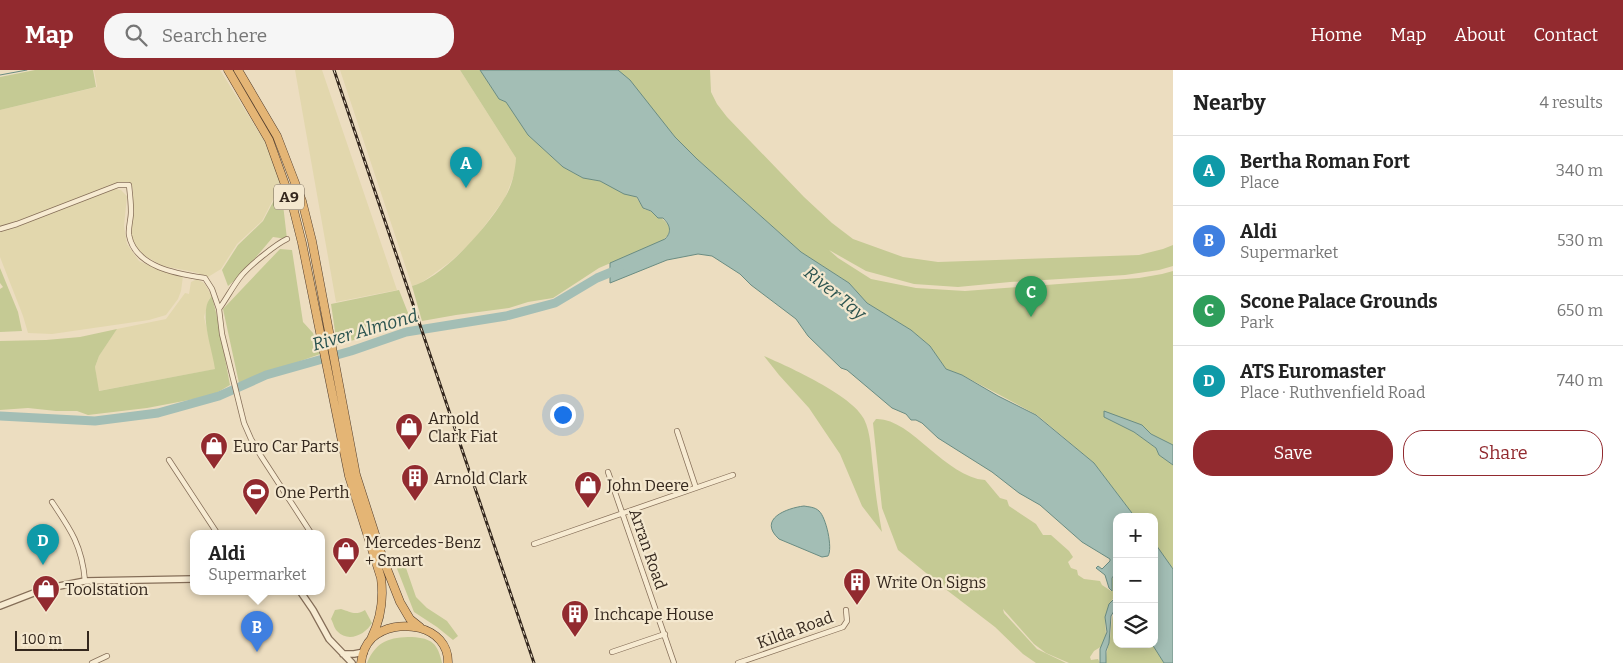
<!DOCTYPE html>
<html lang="en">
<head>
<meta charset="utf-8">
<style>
  :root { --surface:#fff; --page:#f6f6f6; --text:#222; --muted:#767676; --line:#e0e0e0; --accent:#922a2f }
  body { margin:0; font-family:Bitter,serif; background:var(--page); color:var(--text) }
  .controls { position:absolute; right:15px; bottom:15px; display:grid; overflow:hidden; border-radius:10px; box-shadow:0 2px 12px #0003 }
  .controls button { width:45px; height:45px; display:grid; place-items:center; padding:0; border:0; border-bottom:1px solid var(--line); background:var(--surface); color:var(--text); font:25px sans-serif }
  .scale { position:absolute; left:15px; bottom:12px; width:74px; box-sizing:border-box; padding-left:5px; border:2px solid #34271d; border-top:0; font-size:14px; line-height:18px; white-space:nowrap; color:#34271d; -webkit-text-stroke:4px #f4e8cf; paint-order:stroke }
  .you { position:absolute; left:562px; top:344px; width:18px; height:18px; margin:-12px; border:4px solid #fff; border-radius:50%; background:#1a73e8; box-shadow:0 0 0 8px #1a73e833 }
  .badge { display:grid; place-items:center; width:32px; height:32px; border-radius:50%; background:var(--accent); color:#fff; font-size:16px; font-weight:700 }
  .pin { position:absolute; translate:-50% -41px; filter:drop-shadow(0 1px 2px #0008) }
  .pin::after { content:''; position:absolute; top:26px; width:18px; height:15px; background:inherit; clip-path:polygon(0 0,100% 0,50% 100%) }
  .popup { position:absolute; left:190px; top:460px; width:135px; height:65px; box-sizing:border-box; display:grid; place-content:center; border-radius:10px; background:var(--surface); filter:drop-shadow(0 1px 4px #0005); font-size:16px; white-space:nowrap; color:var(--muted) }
  .popup b { font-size:19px; color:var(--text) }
  .popup::after { content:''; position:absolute; left:50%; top:100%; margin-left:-10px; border:10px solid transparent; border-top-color:var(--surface) }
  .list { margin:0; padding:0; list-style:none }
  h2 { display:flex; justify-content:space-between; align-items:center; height:65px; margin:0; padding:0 20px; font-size:21px }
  h2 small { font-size:16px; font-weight:400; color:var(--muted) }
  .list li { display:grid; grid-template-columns:32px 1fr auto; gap:15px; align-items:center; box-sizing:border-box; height:70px; padding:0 20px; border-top:1px solid var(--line) }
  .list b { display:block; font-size:19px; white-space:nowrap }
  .list p { margin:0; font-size:16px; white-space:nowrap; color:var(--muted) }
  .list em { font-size:16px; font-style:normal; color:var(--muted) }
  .actions { display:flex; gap:10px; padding:15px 20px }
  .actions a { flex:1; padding:11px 0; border:1px solid var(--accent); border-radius:20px; text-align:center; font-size:18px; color:var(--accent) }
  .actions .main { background:var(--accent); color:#fff }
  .icon { flex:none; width:28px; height:28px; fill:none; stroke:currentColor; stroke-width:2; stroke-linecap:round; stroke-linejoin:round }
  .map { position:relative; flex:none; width:1173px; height:593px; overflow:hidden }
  header { display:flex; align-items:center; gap:30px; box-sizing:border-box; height:70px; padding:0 25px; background:var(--accent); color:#fff }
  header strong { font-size:24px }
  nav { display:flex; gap:28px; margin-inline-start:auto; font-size:18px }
  .search { width:350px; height:45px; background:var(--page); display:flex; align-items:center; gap:12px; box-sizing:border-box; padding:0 18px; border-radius:20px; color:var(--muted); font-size:19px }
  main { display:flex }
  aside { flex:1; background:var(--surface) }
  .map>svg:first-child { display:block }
  .farmland { fill:#e2d7ad }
  .green { fill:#c5ca94 }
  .water { fill:#a3beb5; stroke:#6a8c82 }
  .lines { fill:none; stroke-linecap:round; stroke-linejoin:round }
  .stream { stroke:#6a8c82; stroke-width:1 }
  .river { stroke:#a3beb5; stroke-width:9 }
  .minor-casing { stroke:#856e58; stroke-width:6 }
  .tertiary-casing { stroke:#856e58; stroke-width:8 }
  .trunk-casing { stroke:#523d2d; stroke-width:9 }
  .minor { stroke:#f7ebd2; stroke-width:4.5 }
  .tertiary { stroke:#f7ebd2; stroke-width:5.5 }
  .trunk { stroke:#e4b575; stroke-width:8 }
  .rail-casing { stroke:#34271d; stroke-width:3 }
  .rail { stroke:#f4e8cf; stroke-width:1; stroke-dasharray:4; stroke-linecap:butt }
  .labels { text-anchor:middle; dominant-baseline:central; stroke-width:4.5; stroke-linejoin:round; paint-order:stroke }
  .shield { fill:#f4e8cf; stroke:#6e6152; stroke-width:1 }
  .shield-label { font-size:15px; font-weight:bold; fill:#34271d }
  .poi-label { font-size:16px; fill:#34271d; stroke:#f4e8cf; text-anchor:start }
  .street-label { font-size:16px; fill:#34271d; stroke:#f4e8cf }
  .water-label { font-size:18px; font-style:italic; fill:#2c5450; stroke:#f4e8cf }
</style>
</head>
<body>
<header>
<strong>Map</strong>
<div class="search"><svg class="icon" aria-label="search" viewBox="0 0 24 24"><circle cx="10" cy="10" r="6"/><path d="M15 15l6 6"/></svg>Search here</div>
<nav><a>Home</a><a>Map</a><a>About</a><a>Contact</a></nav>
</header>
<main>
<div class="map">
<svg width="1173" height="593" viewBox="0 0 1173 593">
  <rect width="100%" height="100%" fill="#ecddc0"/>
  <path class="farmland" d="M94,0H220L265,72L278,106L280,116L262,151L237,174L221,199L208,207L194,202L163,196L145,186L136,177L130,164L133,120L131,113L119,112L25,149L0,156V40L97,17Z
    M295,0H322L397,220L336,232Z
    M340,0H460L516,88L515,102L505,128L474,170L450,192L421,213L412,216Z
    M115,119L121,120L127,126L124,156L127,174L139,191L159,200L183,206L181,221L178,229L166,245L149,250L52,264L28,263L23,246L0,187V161Z
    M197,209L204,213L212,226L209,229L204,247L216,299L98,321L95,297L99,286L117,259L166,249L185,223L189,224L191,212Z"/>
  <path class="green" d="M35,0H93L96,17L0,40V7Z
    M460,0H480L499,29L506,32L528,65L563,97L583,108L600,111L636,127L644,139C655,142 664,148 670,158L668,165L662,171L599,198L553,228L528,232L509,238L456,245L422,251L412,216C443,208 488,156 504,129C512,117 515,102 516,88Z
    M618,0H710L711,22L717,34L727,47L804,127L832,153L853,169L903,187L938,192L1139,185L1163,179L1173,175V196L1159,200L1125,205L1010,212L958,217L914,214L866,201L829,180L838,188L871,209L916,218L965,221L1139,208L1162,204L1173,201V375L1151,364L1142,355L1104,342V347L1134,362L1156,378L1159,385L1173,395V499L1154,472V447H1135L1094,393L1037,345L962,305L946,299L930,276L911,260L867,233L849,213L801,182L697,89L675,67Z
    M281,117L287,169L273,167L241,205L228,216L222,200L238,175L263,151Z
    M280,179L292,180L303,252L313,263L320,284L239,313L223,239Z
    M0,198L18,242L22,261L0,262V219L3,217L0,213Z
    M399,220L412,253L337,275L331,234Z
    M212,226L218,251L230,315L213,325L205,327L147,338L88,345L77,341H56L28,338L0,340V271L46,270L80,267L117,259L99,286L95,297L99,321L215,299C213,281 197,240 212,226Z
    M764,286C789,297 852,325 864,349C871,363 871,382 873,398C875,419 878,441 882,462L862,436L840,384L809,338L779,305Z
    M876,349C910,347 945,407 985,410L1000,428L1007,430L1009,436L1036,454L1043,465H1051L1069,481L1073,487L1068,492L1071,498L1077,500L1078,505L1084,509L1100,511L1102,515L1111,521L1112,508L1115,505L1117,506L1116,525L1109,534L1105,547L1106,565L1102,576L1094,581L1090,587L1091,590L1098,589L1100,593H1069L1046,583L1034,574L1003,539L1004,543L1037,579L1066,593H1036L1023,584L995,557L948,521L898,480L882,438L873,353Z
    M402,494L406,498L416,527L427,538L447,551L458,566L453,570L437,557L414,542L396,496Z
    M1117,536V574H1152L1164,593H1106C1106,583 1107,582 1109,573C1113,558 1109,550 1117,536Z
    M341,539C351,542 355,546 365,540L372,553C365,565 348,573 337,561C334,558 333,552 331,549L335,540Z
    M412,567C432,568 438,574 442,593H367C376,571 390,567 412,567Z"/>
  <path class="water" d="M480,0H618L630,10L675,67L697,89L801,182L849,213L867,233L911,260L930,276L946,299L962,305L998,326L1036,345L1094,393L1135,447H1117V506L1114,505L1112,508V521L1109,518L1105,505L1096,498L1098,496L1102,499L1110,491V489L1082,472L1040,435L1019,423L992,402L938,368L922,353L916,350H911L906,344L892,338L847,300L841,298L808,266L796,249L751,215L740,204L712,186L698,184L667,190L610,213V193L665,169C673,161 669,154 663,148H658L651,141L643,138L637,127L624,124L600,111L583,108L563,97L528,65L506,32L499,29Z
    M1104,341L1142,355L1151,364L1173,375V395L1159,385L1156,378L1134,362L1104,347Z
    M804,436C809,437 815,437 819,441C826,447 833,478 828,486L822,487L779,469C757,449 787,438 804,436Z
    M1154,472L1173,499V593H1164L1152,574H1154Z
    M1117,522V536L1111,546L1109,573L1106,581V593H1100V579L1107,562L1105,547L1109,534L1116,527Z"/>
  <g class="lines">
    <path class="stream" d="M0,5L27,0"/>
    <path class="river" d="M0,346L95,351L158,343L219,326L266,305L351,281L406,262L506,246L555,233L597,208L619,199"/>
    <defs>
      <path id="minor" d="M0,159L17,154L118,115H129C130,124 131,133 131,142C131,149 128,158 129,165C135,198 179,204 205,208L212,219L219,239
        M287,169C276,174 249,196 241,206C233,216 227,228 219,239L222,264L244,353L251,369L261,386L311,463
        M677,361L696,418
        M169,390L217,463
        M608,402L674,593
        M52,432C71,460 82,476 85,511
        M534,474L733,405
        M612,582L665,564
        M92,593L107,586
        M738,593L843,557L847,551L846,540"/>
      <path id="tertiary" d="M300,521L313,540L329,569L352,593
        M0,536L44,519L85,511L193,509
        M343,584H354L364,582"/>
      <path id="trunk" d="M228,0L269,70L293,137L302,173L349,406L381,508C384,530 381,549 371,569
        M238,0L277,66L302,131L312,171L356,405L383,489L400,532L410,549L420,557
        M361,593C362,584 366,574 372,568C396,546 449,555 448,593"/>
    </defs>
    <use href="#minor" class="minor-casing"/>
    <use href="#tertiary" class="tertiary-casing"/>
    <use href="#trunk" class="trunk-casing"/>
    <use href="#minor" class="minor"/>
    <use href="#tertiary" class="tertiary"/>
    <use href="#trunk" class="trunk"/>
    <defs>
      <path id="rail" d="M334,0L534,593"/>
    </defs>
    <use href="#rail" class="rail-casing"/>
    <use href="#rail" class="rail"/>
  </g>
  <defs>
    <symbol id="shop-pin" viewBox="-11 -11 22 30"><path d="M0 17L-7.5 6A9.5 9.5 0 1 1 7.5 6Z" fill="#922a2f" stroke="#f4e8cf"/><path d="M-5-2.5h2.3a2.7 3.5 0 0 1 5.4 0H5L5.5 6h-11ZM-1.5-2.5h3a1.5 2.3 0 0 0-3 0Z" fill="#fff"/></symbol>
    <symbol id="building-pin" viewBox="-11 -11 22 30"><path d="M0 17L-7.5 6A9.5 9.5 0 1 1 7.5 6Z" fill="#922a2f" stroke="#f4e8cf"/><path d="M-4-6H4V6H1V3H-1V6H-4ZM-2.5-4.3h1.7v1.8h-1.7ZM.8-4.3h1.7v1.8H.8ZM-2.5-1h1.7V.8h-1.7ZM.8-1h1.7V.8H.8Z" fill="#fff"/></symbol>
    <symbol id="stadium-pin" viewBox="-11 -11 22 30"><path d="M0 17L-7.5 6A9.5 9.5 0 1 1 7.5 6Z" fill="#922a2f" stroke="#f4e8cf"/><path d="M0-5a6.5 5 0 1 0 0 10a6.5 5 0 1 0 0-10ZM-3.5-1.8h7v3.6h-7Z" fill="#fff"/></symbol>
  </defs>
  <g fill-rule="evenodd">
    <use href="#shop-pin" x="393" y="341" width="32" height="43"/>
    <use href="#shop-pin" x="198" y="360" width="32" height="43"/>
    <use href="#building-pin" x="399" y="392" width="32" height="43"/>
    <use href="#shop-pin" x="572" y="399" width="32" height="43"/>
    <use href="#stadium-pin" x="240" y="406" width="32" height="43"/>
    <use href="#shop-pin" x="330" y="465" width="32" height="43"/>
    <use href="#building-pin" x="841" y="496" width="32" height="43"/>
    <use href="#shop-pin" x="30" y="503" width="32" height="43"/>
    <use href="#building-pin" x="559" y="528" width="32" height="43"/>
  </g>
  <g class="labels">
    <rect class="shield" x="274" y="114.5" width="30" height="25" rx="4"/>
    <g class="shield-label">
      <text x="289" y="127">A9</text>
    </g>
    <g class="poi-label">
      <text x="428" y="348">Arnold<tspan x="428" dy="18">Clark Fiat</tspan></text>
      <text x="233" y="376">Euro Car Parts</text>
      <text x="434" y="408">Arnold Clark</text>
      <text x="607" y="415">John Deere</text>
      <text x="275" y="422">One Perth</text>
      <text x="365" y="472">Mercedes-Benz<tspan x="365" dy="18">+ Smart</tspan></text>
      <text x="876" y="512">Write On Signs</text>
      <text x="65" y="519">Toolstation</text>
      <text x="594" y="544">Inchcape House</text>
    </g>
    <g class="street-label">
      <text transform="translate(648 479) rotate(71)">Arran Road</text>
      <text transform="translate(795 560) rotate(-20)">Kilda Road</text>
    </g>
    <g class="water-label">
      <text transform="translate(835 223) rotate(39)">River Tay</text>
      <text transform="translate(365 260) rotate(-16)">River Almond</text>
    </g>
  </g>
</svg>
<div class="controls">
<button>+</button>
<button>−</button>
<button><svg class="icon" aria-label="layers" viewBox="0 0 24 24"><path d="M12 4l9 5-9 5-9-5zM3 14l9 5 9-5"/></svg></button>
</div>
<div class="scale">100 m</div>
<div class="you"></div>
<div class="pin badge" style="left:466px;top:118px;background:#0f9aa8">A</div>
<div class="pin badge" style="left:257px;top:582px;background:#3f7fe0">B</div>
<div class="popup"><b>Aldi</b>Supermarket</div>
<div class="pin badge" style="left:1031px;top:247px;background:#2e9e5b">C</div>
<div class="pin badge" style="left:43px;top:495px;background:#0f9aa8">D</div>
</div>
<aside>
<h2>Nearby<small>4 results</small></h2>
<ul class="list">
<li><span class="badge" style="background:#0f9aa8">A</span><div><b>Bertha Roman Fort</b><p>Place</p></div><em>340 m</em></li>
<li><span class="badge" style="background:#3f7fe0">B</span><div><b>Aldi</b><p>Supermarket</p></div><em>530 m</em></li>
<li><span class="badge" style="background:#2e9e5b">C</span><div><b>Scone Palace Grounds</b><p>Park</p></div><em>650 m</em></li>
<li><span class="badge" style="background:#0f9aa8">D</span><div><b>ATS Euromaster</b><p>Place · Ruthvenfield Road</p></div><em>740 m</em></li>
</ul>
<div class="actions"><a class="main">Save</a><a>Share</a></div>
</aside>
</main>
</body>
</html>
